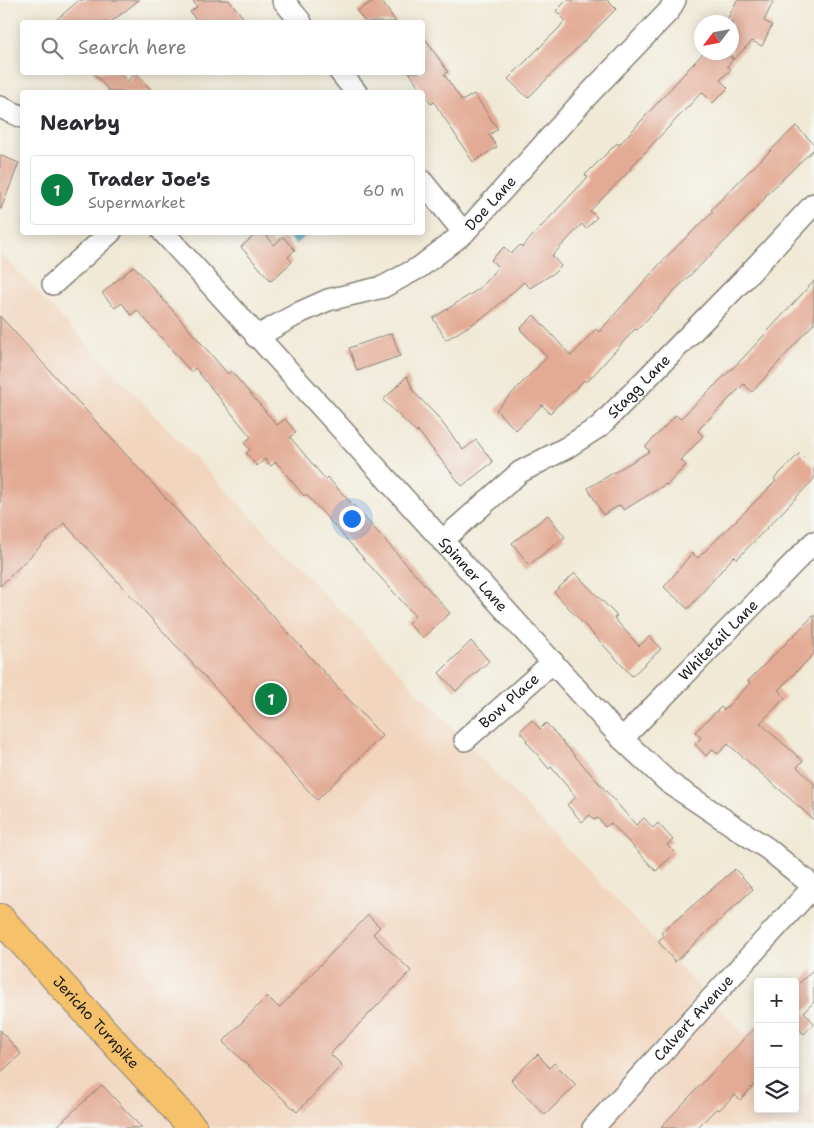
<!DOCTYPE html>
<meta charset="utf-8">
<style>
:root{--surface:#fff;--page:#f2f2f3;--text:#2b2b33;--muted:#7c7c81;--line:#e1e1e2;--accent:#0b8043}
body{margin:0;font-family:"Shantell Sans",sans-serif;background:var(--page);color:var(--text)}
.controls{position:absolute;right:15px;bottom:15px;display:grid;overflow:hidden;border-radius:5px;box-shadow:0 2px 12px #0003}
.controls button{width:45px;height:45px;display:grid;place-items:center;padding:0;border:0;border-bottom:1px solid var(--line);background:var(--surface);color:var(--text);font:25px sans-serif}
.compass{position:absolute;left:694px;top:15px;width:45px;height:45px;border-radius:50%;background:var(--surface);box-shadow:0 2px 12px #0003;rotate:238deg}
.you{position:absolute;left:351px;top:518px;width:18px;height:18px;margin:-12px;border:4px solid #fff;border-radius:50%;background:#1a73e8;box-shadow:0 0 0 8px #1a73e833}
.badge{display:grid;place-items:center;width:32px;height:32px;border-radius:50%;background:var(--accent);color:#fff;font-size:16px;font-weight:700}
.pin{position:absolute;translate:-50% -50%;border:2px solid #fff;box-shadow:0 1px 5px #0006}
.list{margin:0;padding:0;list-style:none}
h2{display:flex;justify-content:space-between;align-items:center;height:65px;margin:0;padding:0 20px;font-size:21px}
h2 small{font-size:16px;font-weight:400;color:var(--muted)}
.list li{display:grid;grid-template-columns:32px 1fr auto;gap:15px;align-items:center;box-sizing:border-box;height:70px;margin:0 10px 10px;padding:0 10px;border:1px solid var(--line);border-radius:5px}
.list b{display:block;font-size:19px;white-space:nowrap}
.list p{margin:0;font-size:16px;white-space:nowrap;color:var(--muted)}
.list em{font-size:16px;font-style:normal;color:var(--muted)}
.icon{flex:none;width:28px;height:28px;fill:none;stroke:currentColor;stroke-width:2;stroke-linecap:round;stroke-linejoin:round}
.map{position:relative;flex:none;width:814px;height:1128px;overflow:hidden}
.search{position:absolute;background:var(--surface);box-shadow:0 2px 12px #0003;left:20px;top:20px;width:405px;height:55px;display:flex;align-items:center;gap:12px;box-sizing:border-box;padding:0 18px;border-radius:5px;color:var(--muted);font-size:19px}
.panel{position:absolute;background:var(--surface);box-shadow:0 2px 12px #0003;left:20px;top:90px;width:405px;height:145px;border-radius:5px}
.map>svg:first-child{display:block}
.built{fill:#f2d5be}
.water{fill:#46adc6;stroke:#316471}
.building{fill:#e3ab95}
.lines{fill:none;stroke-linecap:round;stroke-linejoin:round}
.street-casing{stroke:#868278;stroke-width:24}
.primary-casing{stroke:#868278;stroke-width:30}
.street{stroke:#fff;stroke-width:21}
.primary{stroke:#f5c16b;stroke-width:28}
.labels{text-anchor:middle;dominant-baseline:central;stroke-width:4.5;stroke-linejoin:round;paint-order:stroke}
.street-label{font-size:15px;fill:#1c1c1c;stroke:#f6f6f2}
</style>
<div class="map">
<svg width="814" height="1128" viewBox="0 0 814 1128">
<rect width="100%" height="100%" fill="#f6f6f2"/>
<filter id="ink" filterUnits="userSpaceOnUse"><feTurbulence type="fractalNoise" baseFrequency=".02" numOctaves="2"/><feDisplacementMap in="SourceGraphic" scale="10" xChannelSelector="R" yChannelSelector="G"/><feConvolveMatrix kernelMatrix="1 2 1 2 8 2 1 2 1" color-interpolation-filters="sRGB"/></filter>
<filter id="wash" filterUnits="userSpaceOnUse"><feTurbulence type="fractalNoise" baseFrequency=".0096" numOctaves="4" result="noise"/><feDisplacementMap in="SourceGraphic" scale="20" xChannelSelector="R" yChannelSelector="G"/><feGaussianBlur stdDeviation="1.12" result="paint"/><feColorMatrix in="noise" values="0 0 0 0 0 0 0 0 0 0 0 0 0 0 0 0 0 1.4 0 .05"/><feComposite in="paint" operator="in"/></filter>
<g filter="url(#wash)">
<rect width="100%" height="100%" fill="#f0e9d5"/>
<path class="built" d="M0,253L758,1049V1109H795V1088L804,1097L814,1086V1128H0Z"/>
<path class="water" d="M285,233H305L307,234L296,244Z"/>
<g id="blocks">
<path class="building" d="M79,0H139L111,22H54Z
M192,0H229L247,22H198L190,12L197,7Z
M375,0H381L396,22H365L357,11Z
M567,0H607L616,9L528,98L508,79L559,28L565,20L556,11Z
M737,0H774L764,21L772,25L762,46L752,41L734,59L730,56L733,60L727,66L731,69L720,80L728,88L713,103L702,92L630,168L631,169L590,211L597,217L586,229L582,224L552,256L561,266L554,273L530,288L524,282L487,315L446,340L433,318L479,289L498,267L491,260L504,247L511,254L520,245L522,247L588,177L585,175L617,143L619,145L704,52H732V22H726Z
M422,34L448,72L444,74L462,101L474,94L498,129L489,135L497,147L473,162L434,102L431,104L409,72H422Z
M93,72H119L127,81L136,73L153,92H110Z
M796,126L814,144V149L765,196L766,197L729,237L674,291L637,330L635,329L587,382L584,380L550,413L542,405L516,430L496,410L547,357L520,329L534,315L571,356L596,329L599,332L667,256L713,212L711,210L746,174Z
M0,155L19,163L1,209H0Z
M258,232H264L274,245L283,237L295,250L288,257L292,262L271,281L241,247Z
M134,266L228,374L231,371L277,425L285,419L296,432L290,437L325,479L327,477L375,529L450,613L422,638L408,623L415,616L306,494L304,496L276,462L271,466L265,459L257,466L246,453L250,450L244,443L251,437L195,368L191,372L137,310L131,315L122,303L115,308L102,293Z
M814,281V323L752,392L744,384L701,427L698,431L703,436L681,460L686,465L667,485L666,484L624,510L620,505L603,515L588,488L650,451L645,447L676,415L680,419L744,357Z
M0,316L382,736L317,800L64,523L0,586Z
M392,333L400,356L357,371L349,348Z
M407,376L413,391L437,416L463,450L476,440L493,462L462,486L418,431L417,433L383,400Z
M800,453L814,467V479L737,559L734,556L688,609L664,587L692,553L698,558L702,554L776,481L774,479Z
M548,515L565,537L529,565L512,543Z
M575,573L617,616L614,618L639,646L650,636L661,649L632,676L554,592Z
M814,615V654L778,690L785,698L760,723L803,761L797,767L814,783V820L728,744L718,754L713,749L706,756L695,744L701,738L695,732L721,707L724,710L750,683L748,681Z
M471,641L489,661L456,691L439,673Z
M532,720L540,729L546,723L636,825L644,818L653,828L658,823L673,840L667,845L675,853L656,871L611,823L605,827L598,818L594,820L590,815L582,822L567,805L576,797L551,767L549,769L526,741L527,740L520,731Z
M735,869L753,889L675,962L658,941L664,936L661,933Z
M368,915L380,927L373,934L411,971L330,1054L342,1065L297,1112L223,1042L267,996L279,1008Z
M814,969V1002L804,1012L814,1023L804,1034L795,1025V987Z
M758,1024V1081L740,1100L735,1095L719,1110L717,1108L697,1128H660Z
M0,1030L21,1054L0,1073Z
M538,1054L549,1068L554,1063L576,1085L545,1115L511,1080Z
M102,1085L142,1128H55Z"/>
</g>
</g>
<g filter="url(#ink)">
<use href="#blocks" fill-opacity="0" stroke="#868278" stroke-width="1"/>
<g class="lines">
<g class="street-casing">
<g id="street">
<path d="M283,0L301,22"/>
<path d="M340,72L356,92"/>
<path d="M0,107L22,117"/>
<path d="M422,181L464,233"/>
<path id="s1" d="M163,232L622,739L668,782L768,849L813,886"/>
<path d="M53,284L111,232"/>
<path id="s2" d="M256,337L301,312L328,300L383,287L420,267L464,233L588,95L669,11L675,0"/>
<path id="s3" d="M442,541L520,472L566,448L600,426L745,278L814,204"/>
<path id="s4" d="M622,739L814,542"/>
<path id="s5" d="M465,740L553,662"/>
<path id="s6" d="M593,1128L814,886"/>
</g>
</g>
<g class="primary-casing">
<g id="primary">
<path id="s7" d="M0,918L193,1128"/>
</g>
</g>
<use href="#street" class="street"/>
<use href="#primary" class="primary"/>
</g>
</g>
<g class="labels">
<g class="street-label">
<text stroke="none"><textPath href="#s2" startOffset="275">Doe Lane</textPath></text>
<text stroke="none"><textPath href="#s3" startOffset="252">Stagg Lane</textPath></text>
<text stroke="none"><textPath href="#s1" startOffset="462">Spinner Lane</textPath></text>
<text stroke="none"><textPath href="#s4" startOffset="138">Whitetail Lane</textPath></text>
<text stroke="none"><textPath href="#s5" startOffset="59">Bow Place</textPath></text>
<text stroke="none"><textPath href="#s6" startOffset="149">Calvert Avenue</textPath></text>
<text stroke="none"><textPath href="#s7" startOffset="142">Jericho Turnpike</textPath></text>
</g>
</g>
</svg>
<div class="controls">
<button>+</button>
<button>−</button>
<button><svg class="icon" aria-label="layers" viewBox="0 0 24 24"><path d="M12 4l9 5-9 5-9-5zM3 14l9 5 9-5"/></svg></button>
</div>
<svg class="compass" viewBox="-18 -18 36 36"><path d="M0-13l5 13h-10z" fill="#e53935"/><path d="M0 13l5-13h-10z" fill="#7c7c81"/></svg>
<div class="you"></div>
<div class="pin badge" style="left:271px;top:699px">1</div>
<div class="search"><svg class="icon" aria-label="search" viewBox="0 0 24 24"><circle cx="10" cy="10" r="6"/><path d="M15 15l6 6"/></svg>Search here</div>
<section class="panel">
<h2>Nearby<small></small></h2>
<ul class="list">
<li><span class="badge">1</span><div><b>Trader Joe's</b><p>Supermarket</p></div><em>60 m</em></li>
</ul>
</section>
</div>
